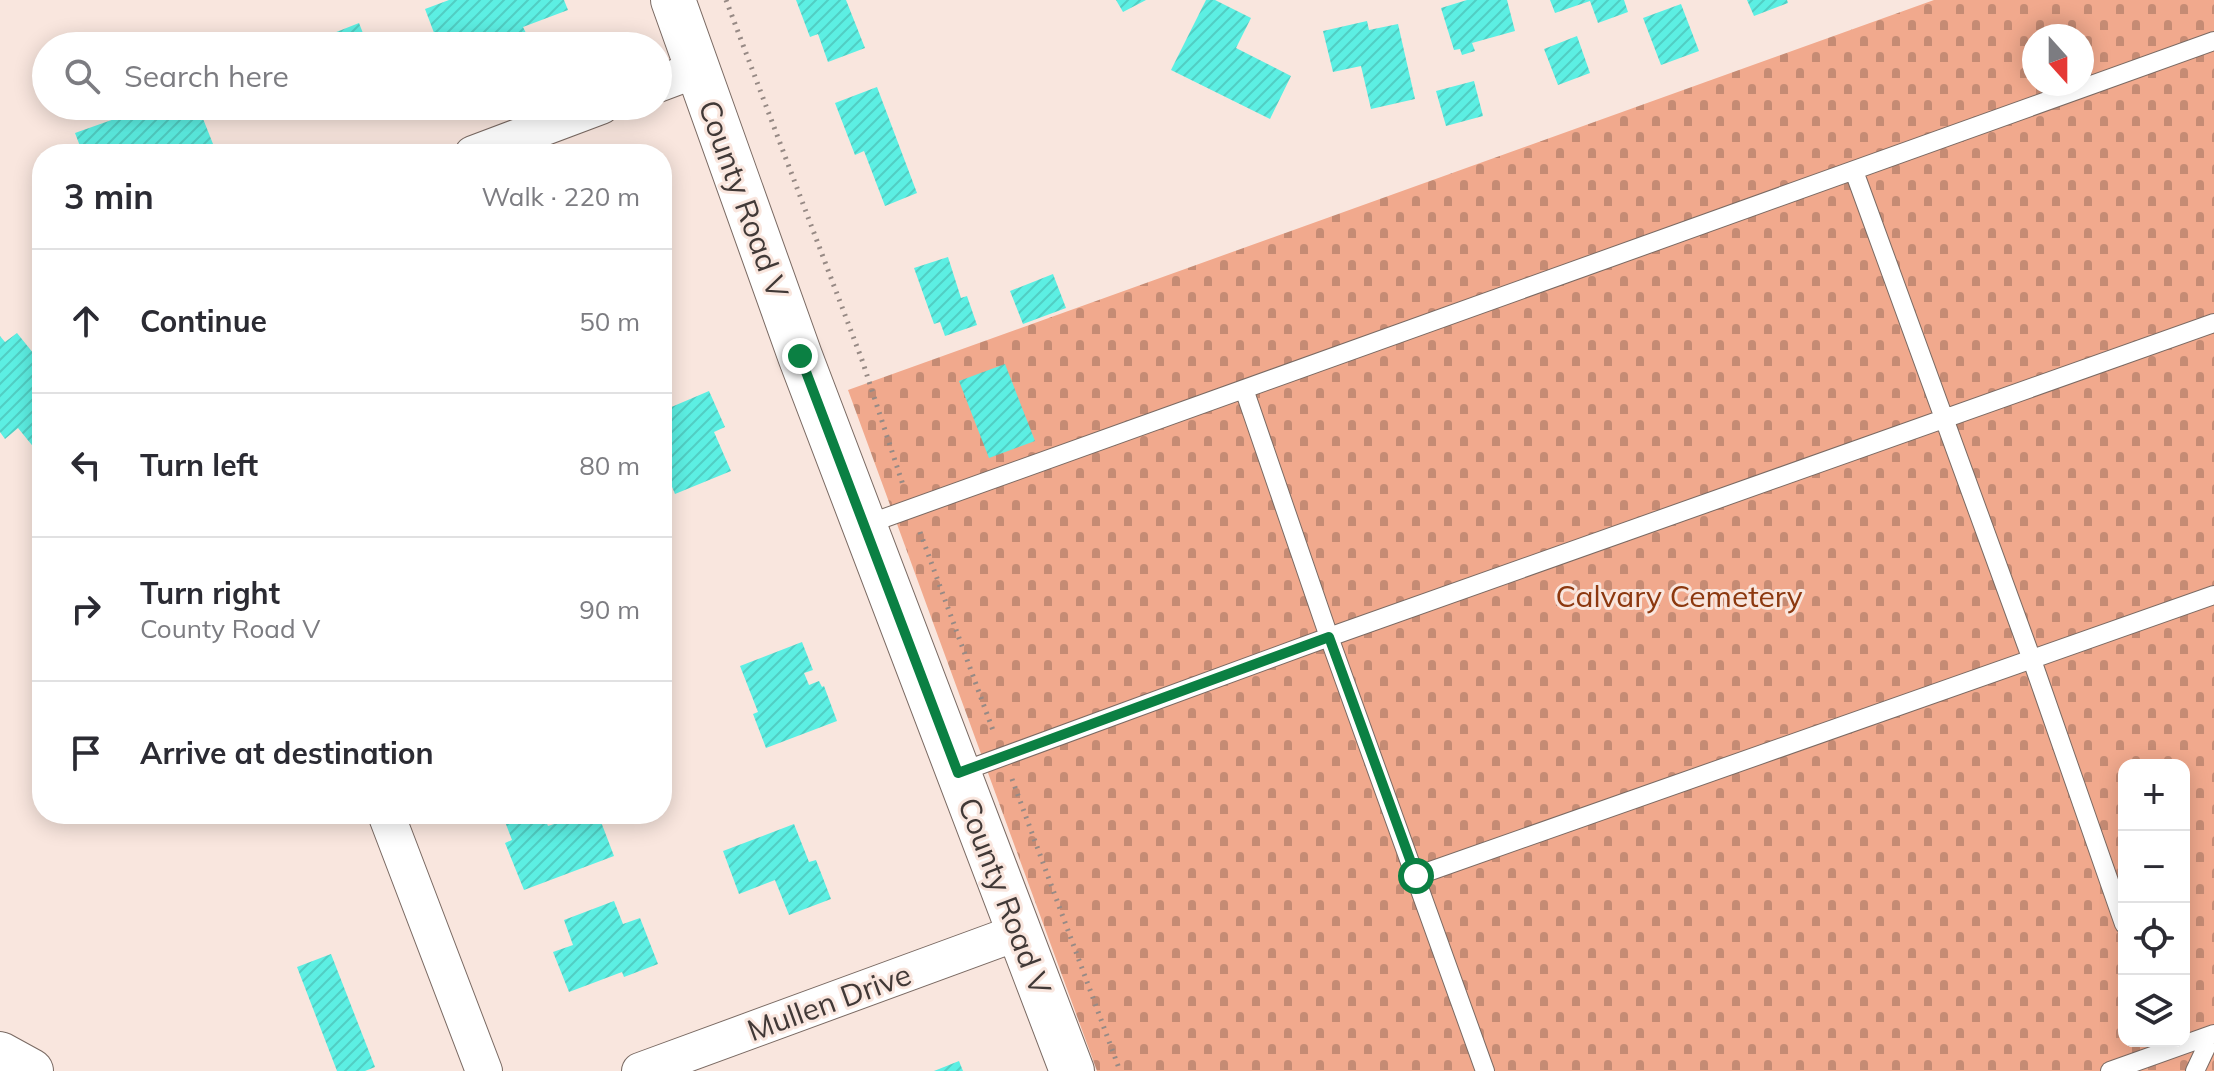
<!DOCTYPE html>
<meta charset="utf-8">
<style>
:root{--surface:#fff;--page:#f2f2f3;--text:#2b2b33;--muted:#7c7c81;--line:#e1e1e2}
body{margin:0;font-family:Mulish,sans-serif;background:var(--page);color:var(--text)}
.controls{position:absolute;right:24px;bottom:24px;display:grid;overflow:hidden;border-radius:16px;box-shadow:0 4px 20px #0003}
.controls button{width:72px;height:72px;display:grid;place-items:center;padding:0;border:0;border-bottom:2px solid var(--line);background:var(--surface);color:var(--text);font:40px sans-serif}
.compass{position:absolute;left:2022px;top:24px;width:72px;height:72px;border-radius:50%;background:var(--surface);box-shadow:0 4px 20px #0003;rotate:159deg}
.stop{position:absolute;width:24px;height:24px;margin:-18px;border:6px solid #0b8043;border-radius:50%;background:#fff}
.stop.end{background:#0b8043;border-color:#fff;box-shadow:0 2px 8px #0008}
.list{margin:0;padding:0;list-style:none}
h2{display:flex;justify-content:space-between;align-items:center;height:104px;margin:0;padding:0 32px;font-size:34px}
h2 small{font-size:26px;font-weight:400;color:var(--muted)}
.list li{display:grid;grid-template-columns:52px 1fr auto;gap:24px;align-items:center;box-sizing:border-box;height:144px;padding:0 32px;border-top:2px solid var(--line)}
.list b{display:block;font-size:30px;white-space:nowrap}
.list p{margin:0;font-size:26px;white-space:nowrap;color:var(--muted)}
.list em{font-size:26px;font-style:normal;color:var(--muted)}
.icon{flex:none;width:44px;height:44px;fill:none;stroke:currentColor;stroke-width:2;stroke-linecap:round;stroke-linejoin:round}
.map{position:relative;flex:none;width:2214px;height:1071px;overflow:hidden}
.search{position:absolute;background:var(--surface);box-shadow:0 4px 20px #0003;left:32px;top:32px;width:640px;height:88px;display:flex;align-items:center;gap:20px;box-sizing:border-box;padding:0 28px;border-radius:44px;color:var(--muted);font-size:30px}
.panel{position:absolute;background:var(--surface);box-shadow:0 4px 20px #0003;left:32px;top:144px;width:640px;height:680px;border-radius:32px}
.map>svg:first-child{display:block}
.cemetery{fill:url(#cemetery-stones);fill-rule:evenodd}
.building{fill:url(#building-hatch)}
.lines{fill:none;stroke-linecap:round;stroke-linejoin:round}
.service-casing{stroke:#7a6a63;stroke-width:20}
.minor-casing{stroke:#7a6a63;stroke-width:38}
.secondary-casing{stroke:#7a6a63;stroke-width:46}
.path{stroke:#978a85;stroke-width:5;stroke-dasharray:2 6;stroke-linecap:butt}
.service{stroke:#fff;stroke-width:18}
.minor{stroke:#fff;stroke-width:36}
.secondary{stroke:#fff;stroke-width:44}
.route{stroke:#0b8043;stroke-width:10}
.labels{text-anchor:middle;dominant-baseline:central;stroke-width:6;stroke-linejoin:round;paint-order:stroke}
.street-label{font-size:30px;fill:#413937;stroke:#f9e6de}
.park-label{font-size:30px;fill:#8c380f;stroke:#f9e6de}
</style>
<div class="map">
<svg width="2214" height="1071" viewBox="0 0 2214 1071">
<defs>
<pattern id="cemetery-stones" width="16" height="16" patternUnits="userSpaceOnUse" patternTransform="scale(2)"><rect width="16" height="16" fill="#f1a98d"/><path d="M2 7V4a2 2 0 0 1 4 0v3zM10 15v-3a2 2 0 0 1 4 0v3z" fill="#c58b74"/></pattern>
<pattern id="building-hatch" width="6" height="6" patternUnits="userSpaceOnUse" patternTransform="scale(2)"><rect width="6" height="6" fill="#5cefe3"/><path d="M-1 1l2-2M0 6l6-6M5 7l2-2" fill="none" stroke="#51cec3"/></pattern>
</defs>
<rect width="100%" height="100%" fill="#f9e6de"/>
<path class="cemetery" d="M1934,0H2214V1071H1097L848,390ZM2034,36H2082V84H2034ZM2124,765H2184V1041H2124Z"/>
<path class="building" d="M449,0H564L568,10L523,27L526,33L493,46H439L425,9Z
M796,0H846L865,48L828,62L818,34L810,37Z
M1116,0H1146L1123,12Z
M1206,0H1215L1251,18L1236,48L1291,76L1270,119L1171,70Z
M1467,0H1507L1515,31L1472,43L1475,51L1462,55L1460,49L1454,50L1441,8Z
M1550,0H1624L1628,12L1598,23L1590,1L1555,13Z
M1747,0H1787L1788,3L1754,16Z
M1681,4L1699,51L1661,65L1643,18Z
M1367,21L1369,30L1398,24L1415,99L1371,109L1361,66L1333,72L1323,31Z
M359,23L368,46H301Z
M1577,36L1590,73L1558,85L1544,49Z
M1474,81L1483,116L1446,126L1436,91Z
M877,87L917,193L885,206L864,151L855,155L835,103Z
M151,106H198L215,149L201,154H83L75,133Z
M948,257L961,298L967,296L977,325L945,336L940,322L934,324L914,268Z
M1053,274L1066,308L1023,324L1010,291Z
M17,333L42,364V369L37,372L42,377V454L40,455L18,428L5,439L0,432V336L5,342Z
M1005,364L1035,441L989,458L959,381Z
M709,391L725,427L714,432L731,471L675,494L662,463V411Z
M802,642L813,670L804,673L809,685L819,681L822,687L824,686L837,721L766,748L753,714L758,712L740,666Z
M213,814H244L217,824Z
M502,814H543L548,826L560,822L557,814H598L614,856L524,890L505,843L512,840Z
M794,824L809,862L816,860L831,899L789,915L775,880L739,894L723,851Z
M614,901L623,924L640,918L658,964L624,977L622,972L569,992L553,952L573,945L564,920Z
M331,954L375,1067L365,1071H337L297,967Z
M959,1061L963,1071H934Z"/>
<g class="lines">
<g class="service-casing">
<path id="service" d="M1854,171L2032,660L2124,924
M1244,389L1329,637L1485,1071
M865,525L2214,41
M958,773L1329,637L2214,323
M1416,876L2214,595
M2110,1071L2214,1034
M2195,1071L2212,1035"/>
</g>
<g class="minor-casing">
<path id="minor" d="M658,84L698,69
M473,154L601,106
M386,814L484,1071
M640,1071L1019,932"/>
</g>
<g class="secondary-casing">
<path id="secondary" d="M673,0L800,356L1072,1071
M0,1054L31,1071"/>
</g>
<path class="path" d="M726,0L862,360L903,485
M920,532L994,733
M1012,779L1120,1071"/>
<use href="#service" class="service"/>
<use href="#minor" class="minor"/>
<use href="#secondary" class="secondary"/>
</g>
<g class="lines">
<path class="route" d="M800,356L958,773L1329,637L1416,876"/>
</g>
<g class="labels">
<g class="street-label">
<text transform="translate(744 199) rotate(70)">County Road V</text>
<text transform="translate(1005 896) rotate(69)">County Road V</text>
<text transform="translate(829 1002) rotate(-20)">Mullen Drive</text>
</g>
<g class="park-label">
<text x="1679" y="596">Calvary Cemetery</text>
</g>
</g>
</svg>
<div class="controls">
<button>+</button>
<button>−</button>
<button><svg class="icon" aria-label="locate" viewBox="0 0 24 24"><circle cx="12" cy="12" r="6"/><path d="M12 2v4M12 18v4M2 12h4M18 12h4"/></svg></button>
<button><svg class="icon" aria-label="layers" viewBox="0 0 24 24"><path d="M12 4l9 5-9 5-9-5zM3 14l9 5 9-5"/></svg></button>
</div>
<svg class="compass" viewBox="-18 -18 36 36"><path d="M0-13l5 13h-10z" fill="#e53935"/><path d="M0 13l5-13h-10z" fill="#7c7c81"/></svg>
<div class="stop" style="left:1416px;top:876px"></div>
<div class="stop end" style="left:800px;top:356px"></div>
<div class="search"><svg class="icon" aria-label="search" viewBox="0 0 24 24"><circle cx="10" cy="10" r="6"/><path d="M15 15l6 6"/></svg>Search here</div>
<section class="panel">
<h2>3 min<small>Walk · 220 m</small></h2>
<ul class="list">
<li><svg class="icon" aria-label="ahead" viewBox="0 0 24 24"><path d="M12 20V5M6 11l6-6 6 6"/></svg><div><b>Continue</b></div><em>50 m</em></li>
<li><svg class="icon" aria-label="left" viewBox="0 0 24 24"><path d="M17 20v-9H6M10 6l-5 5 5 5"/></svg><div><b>Turn left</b></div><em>80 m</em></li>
<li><svg class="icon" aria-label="right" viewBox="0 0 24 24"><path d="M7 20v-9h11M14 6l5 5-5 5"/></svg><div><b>Turn right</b><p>County Road V</p></div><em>90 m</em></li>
<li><svg class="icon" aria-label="arrive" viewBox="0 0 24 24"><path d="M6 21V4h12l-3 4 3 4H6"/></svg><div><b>Arrive at destination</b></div></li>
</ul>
</section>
</div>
